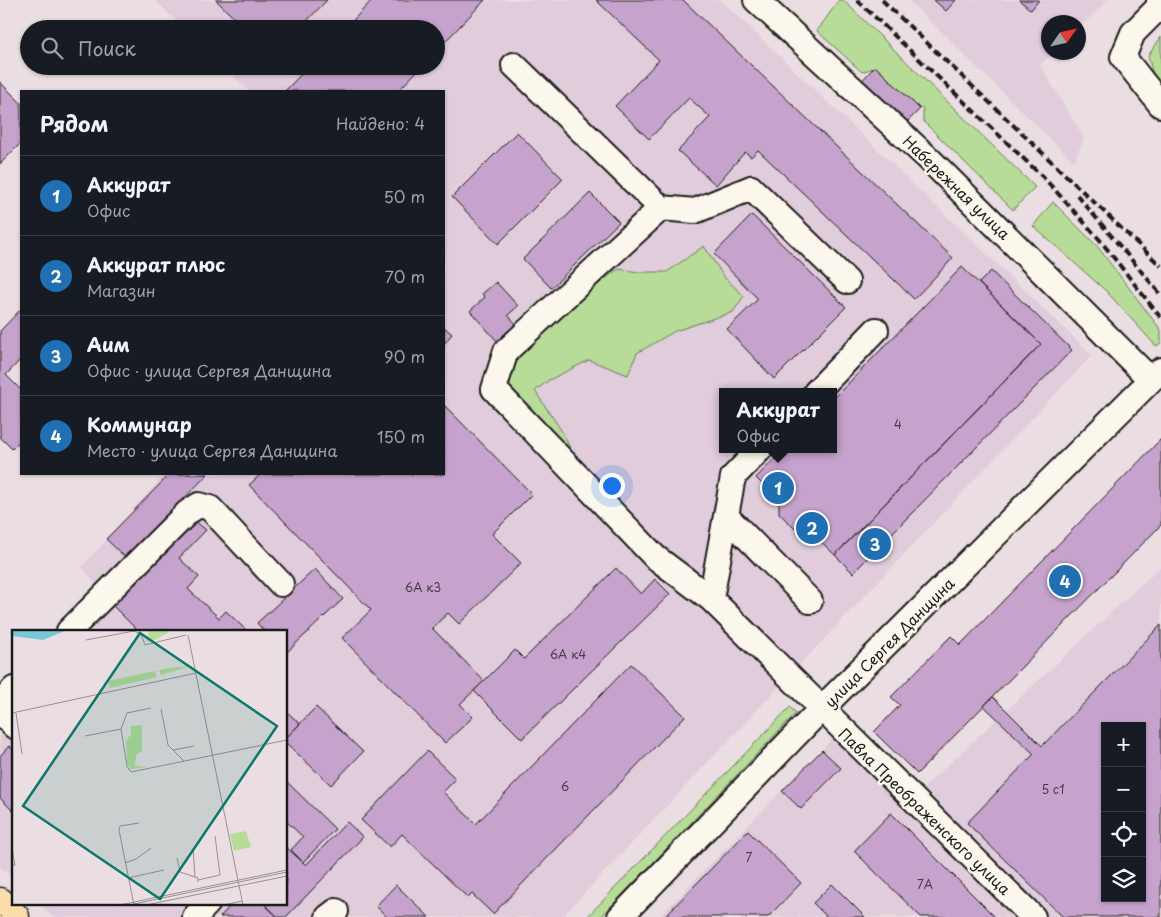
<!DOCTYPE html>
<html lang="ru">
<meta charset="utf-8">
<style>
:root{--surface:#171b24;--page:#242831;--text:#f1f3f6;--muted:#9ea1a6;--line:#363941;--accent:#1f6fb2}
body{margin:0;font-family:"Playpen Sans",sans-serif;background:var(--page);color:var(--text)}
.controls{position:absolute;right:15px;bottom:15px;display:grid;overflow:hidden;border-radius:0px;box-shadow:0 1px 4px #0004}
.controls button{width:45px;height:45px;display:grid;place-items:center;padding:0;border:0;border-bottom:1px solid var(--line);background:var(--surface);color:var(--text);font:25px sans-serif}
.compass{position:absolute;left:1041px;top:15px;width:45px;height:45px;border-radius:50%;background:var(--surface);box-shadow:0 1px 4px #0004;rotate:56deg}
.you{position:absolute;left:611px;top:485px;width:18px;height:18px;margin:-12px;border:4px solid #fff;border-radius:50%;background:#1a73e8;box-shadow:0 0 0 8px #1a73e833}
.badge{display:grid;place-items:center;width:32px;height:32px;border-radius:50%;background:var(--accent);color:#fff;font-size:16px;font-weight:700}
.pin{position:absolute;translate:-50% -50%;border:2px solid #fff;box-shadow:0 1px 5px #0006}
.popup{position:absolute;left:719px;top:388px;width:118px;height:65px;box-sizing:border-box;display:grid;place-content:center;border-radius:0px;background:var(--surface);filter:drop-shadow(0 1px 4px #0005);font-size:16px;white-space:nowrap;color:var(--muted)}
.popup b{font-size:19px;color:var(--text)}
.popup::after{content:'';position:absolute;left:50%;top:100%;margin-left:-10px;border:10px solid transparent;border-top-color:var(--surface)}
.list{margin:0;padding:0;list-style:none}
h2{display:flex;justify-content:space-between;align-items:center;height:65px;margin:0;padding:0 20px;font-size:21px}
h2 small{font-size:16px;font-weight:400;color:var(--muted)}
.list li{display:grid;grid-template-columns:32px 1fr auto;gap:15px;align-items:center;box-sizing:border-box;height:80px;padding:0 20px;border-top:1px solid var(--line)}
.list b{display:block;font-size:19px;white-space:nowrap}
.list p{margin:0;font-size:16px;white-space:nowrap;color:var(--muted)}
.list em{font-size:16px;font-style:normal;color:var(--muted)}
.icon{flex:none;width:28px;height:28px;fill:none;stroke:currentColor;stroke-width:2;stroke-linecap:round;stroke-linejoin:round}
.map{position:relative;flex:none;width:1161px;height:917px;overflow:hidden}
.search{position:absolute;background:var(--surface);box-shadow:0 1px 4px #0004;left:20px;top:20px;width:425px;height:55px;display:flex;align-items:center;gap:12px;box-sizing:border-box;padding:0 18px;border-radius:28px;color:var(--muted);font-size:19px}
.panel{position:absolute;background:var(--surface);box-shadow:0 1px 4px #0004;left:20px;top:90px;width:425px;height:385px;border-radius:0px}
.map>svg:first-child{display:block}
.built{fill:#e0ccdb;fill-rule:evenodd}
.green{fill:#b7dc97;stroke:#6a7c5a}
.building{fill:#c6a3cc;stroke:#1c1c1c;fill-rule:evenodd}
.lines{fill:none;stroke-linecap:round;stroke-linejoin:round}
.minor-casing{stroke:#1c1c1c;stroke-width:28}
.major-casing{stroke:#1c1c1c;stroke-width:31}
.minor{stroke:#fbf7ec;stroke-width:24}
.major{stroke:#faddab;stroke-width:28}
.tram{stroke:#1c1c1c;stroke-width:1}
.rail{stroke:#1c1c1c;stroke-width:4;stroke-dasharray:8 4;stroke-linecap:butt}
.labels{text-anchor:middle;dominant-baseline:central;stroke-width:5;stroke-linejoin:round;paint-order:stroke}
.number-label{font-size:12px;fill:#463e48}
.street-label{font-size:15px;fill:#1c1c1c;stroke:#fbf7ec}
.inset-road{fill:none;stroke:#989093;stroke-width:1}
.view{fill:#0f766e;fill-opacity:0.15;stroke:#0f766e;stroke-width:2.5}
.inset-edge{fill:none;stroke:#1c1c1c;stroke-width:2.5}
</style>
<div class="map">
<svg width="1161" height="917" viewBox="0 0 1161 917">
<rect width="100%" height="100%" fill="#ebdee2"/>
<filter id="ink" filterUnits="userSpaceOnUse"><feTurbulence type="fractalNoise" baseFrequency=".02" numOctaves="2"/><feDisplacementMap in="SourceGraphic" scale="10" xChannelSelector="R" yChannelSelector="G"/><feConvolveMatrix kernelMatrix="1 2 1 2 8 2 1 2 1" color-interpolation-filters="sRGB"/></filter>
<g filter="url(#ink)">
<path class="built" d="M155,0H721L1092,355L562,917H53L38,903H286V631H90L113,606L82,567L165,474H444V91H249L223,66H436V29H184ZM723,392H833V449H723Z
M908,0H1108L1079,28L1078,22H1048V52L1053,53L1040,65L1084,138L1074,162Z
M1161,566V917H659L835,736L904,806ZM1105,726H1142V898H1105Z
M14,710V880L0,867V724Z"/>
<path class="green" d="M839,0H843L1035,187L1013,210L923,121V108L920,109L876,67L862,72L817,31Z
M1161,37V83L1154,78L1148,56Z
M1053,202L1097,246L1161,330V343L1156,346L1106,291L1033,226Z
M704,246L724,277L744,296L733,312L675,331L637,353L628,375L589,360L549,380L535,391L563,433L571,450L550,437L525,415L507,382L510,363L545,325L618,269L639,272H667Z
M790,707L796,713L601,917H587Z"/>
<path class="building" d="M216,0H327L299,29H245Z
M372,0H485L436,51V29H345Z
M596,0H683L953,258L914,299L758,150L751,157L745,152L716,185L678,151L710,117L689,98L649,139L615,106L659,60Z
M934,0H956L946,11Z
M1019,0H1039L1031,10Z
M309,66H422L398,91H285Z
M875,66L920,109L904,125L860,83Z
M0,82L21,103V143L0,164Z
M517,132L563,179L498,244L452,197Z
M590,193L619,222L551,288L523,259Z
M752,215L846,307L774,379L727,329L758,299L714,254Z
M962,267L1041,344L835,555L810,531L798,532L779,513V501L756,478L784,449H833V399Z
M991,271L1072,350L853,573L835,555L1041,344L979,283Z
M496,282L518,306L508,315L517,325L498,342L470,311L485,297L482,294Z
M21,309V359L6,375L21,390V440L12,449L0,437V331Z
M444,327L452,334L444,344Z
M444,405L532,494L492,534L521,563L459,624L448,613L432,628L484,681L460,704L473,717L445,743L342,638L371,610L249,485L261,474H444Z
M1161,439V525L917,774L874,732L900,705L891,697L951,636L960,645Z
M170,474H208L126,558L106,539Z
M194,520L206,530L179,558L199,577L188,589L219,618L226,611L247,631H138L113,606Z
M616,568L641,594L655,579L670,594L522,739L474,691L515,650L524,659Z
M315,569L343,599L286,653V631H264L257,623Z
M1161,625V917H1063L967,823L1034,754L984,706L993,697L1042,746ZM1105,726H1142V898H1105Z
M631,664L685,716L493,914L472,894L468,898L402,834L390,847L361,820L427,751L456,779L443,792L476,824Z
M316,707L363,752L331,785L286,743V738Z
M286,711L300,724L286,738Z
M9,746L14,751V812L0,798V756Z
M822,750L841,768L801,809L782,791Z
M286,781L335,829L303,862L291,850L303,837L286,821Z
M891,813L995,917H921L854,851Z
M347,822L363,837L286,917H278L263,903H286V847L306,865Z
M748,831L801,883L768,917H664Z
M832,884L865,917H827L813,903Z
M396,885L429,917H387L376,906Z
M233,903H263L278,917H220Z"/>
<g class="lines">
<g class="minor-casing">
<path id="minor" d="M756,0L928,158L1151,380
M1159,0L1160,6L1133,33L1123,57L1161,105
M514,65L661,208L506,351L494,389L655,557L711,599L1033,917
M661,208L695,211L751,188L847,281
M816,392L876,330
M726,516L810,601
M711,599L733,477L760,449
M69,631L188,512L199,505L210,508L281,584
M0,704L14,689
M0,712L14,726
M195,917L208,903
M328,917L336,911
M620,917L821,709L1161,370"/>
</g>
<g class="major-casing">
<path id="major" d="M0,902L15,917"/>
</g>
<use href="#minor" class="minor"/>
<use href="#major" class="major"/>
<path class="tram" d="M0,916L1,917"/>
<path class="rail" d="M857,0L1044,178L1100,240L1161,318
M882,0L1161,266
M1077,195L1161,295"/>
</g>
</g>
<g class="labels">
<g class="number-label">
<text x="898" y="424">4</text>
<text x="423" y="587">6А к3</text>
<text x="568" y="654">6А к4</text>
<text x="565" y="786">6</text>
<text x="1053" y="789">5 с1</text>
<text x="749" y="857">7</text>
<text x="925" y="884">7А</text>
</g>
<g class="street-label">
<text transform="translate(957 187) rotate(44)">Набережная улица</text>
<text transform="translate(889 642) rotate(-45)">улица Сергея Данщина</text>
<text transform="translate(925 811) rotate(44)">Павла Преображенского улица</text>
</g>
</g>
<g transform="translate(12 630)">
<rect width="275" height="275" fill="#ebdee2"/>
<path d="M134,0H156L157,2L139,12L135,11L137,2ZM179,36L149,45L147,40L158,38ZM143,41L145,47L98,58L96,51ZM130,95V121L124,125L123,136L136,137L119,139L115,133L114,111L119,104V96ZM234,201L239,217L222,221L218,204Z" fill="#b7dc97"/>
<path d="M0,0H55L31,10L0,6Z" fill="#78c7d5"/>
<path class="inset-road" d="M176,5L231,275M74,10L122,1L129,4L133,15L174,5M149,79L156,115L172,131M0,83L184,43M4,83L10,124M109,99L115,83L139,78M73,106L109,99L115,136L119,142L275,110M161,120L182,116M181,218L183,247M0,219L3,235L0,236M165,228L168,242L186,248V252M113,233L124,229L139,218M116,248L152,240M186,250L208,245L203,206M108,275L275,240M117,275L275,242M122,275L107,200L108,196L127,193M134,275L275,246M212,275L230,271"/>
<path class="view" d="M128,3L265,96L148,269L11,176Z"/>
<rect width="275" height="275" class="inset-edge"/>
</g>
</svg>
<div class="controls">
<button>+</button>
<button>−</button>
<button><svg class="icon" aria-label="locate" viewBox="0 0 24 24"><circle cx="12" cy="12" r="6"/><path d="M12 2v4M12 18v4M2 12h4M18 12h4"/></svg></button>
<button><svg class="icon" aria-label="layers" viewBox="0 0 24 24"><path d="M12 4l9 5-9 5-9-5zM3 14l9 5 9-5"/></svg></button>
</div>
<svg class="compass" viewBox="-18 -18 36 36"><path d="M0-13l5 13h-10z" fill="#e53935"/><path d="M0 13l5-13h-10z" fill="#9ea1a6"/></svg>
<div class="you"></div>
<div class="pin badge" style="left:778px;top:488px">1</div>
<div class="popup"><b>Аккурат</b>Офис</div>
<div class="pin badge" style="left:812px;top:528px">2</div>
<div class="pin badge" style="left:875px;top:544px">3</div>
<div class="pin badge" style="left:1065px;top:581px">4</div>
<div class="search"><svg class="icon" aria-label="search" viewBox="0 0 24 24"><circle cx="10" cy="10" r="6"/><path d="M15 15l6 6"/></svg>Поиск</div>
<section class="panel">
<h2>Рядом<small>Найдено: 4</small></h2>
<ul class="list">
<li><span class="badge">1</span><div><b>Аккурат</b><p>Офис</p></div><em>50 m</em></li>
<li><span class="badge">2</span><div><b>Аккурат плюс</b><p>Магазин</p></div><em>70 m</em></li>
<li><span class="badge">3</span><div><b>Аим</b><p>Офис · улица Сергея Данщина</p></div><em>90 m</em></li>
<li><span class="badge">4</span><div><b>Коммунар</b><p>Место · улица Сергея Данщина</p></div><em>150 m</em></li>
</ul>
</section>
</div>
